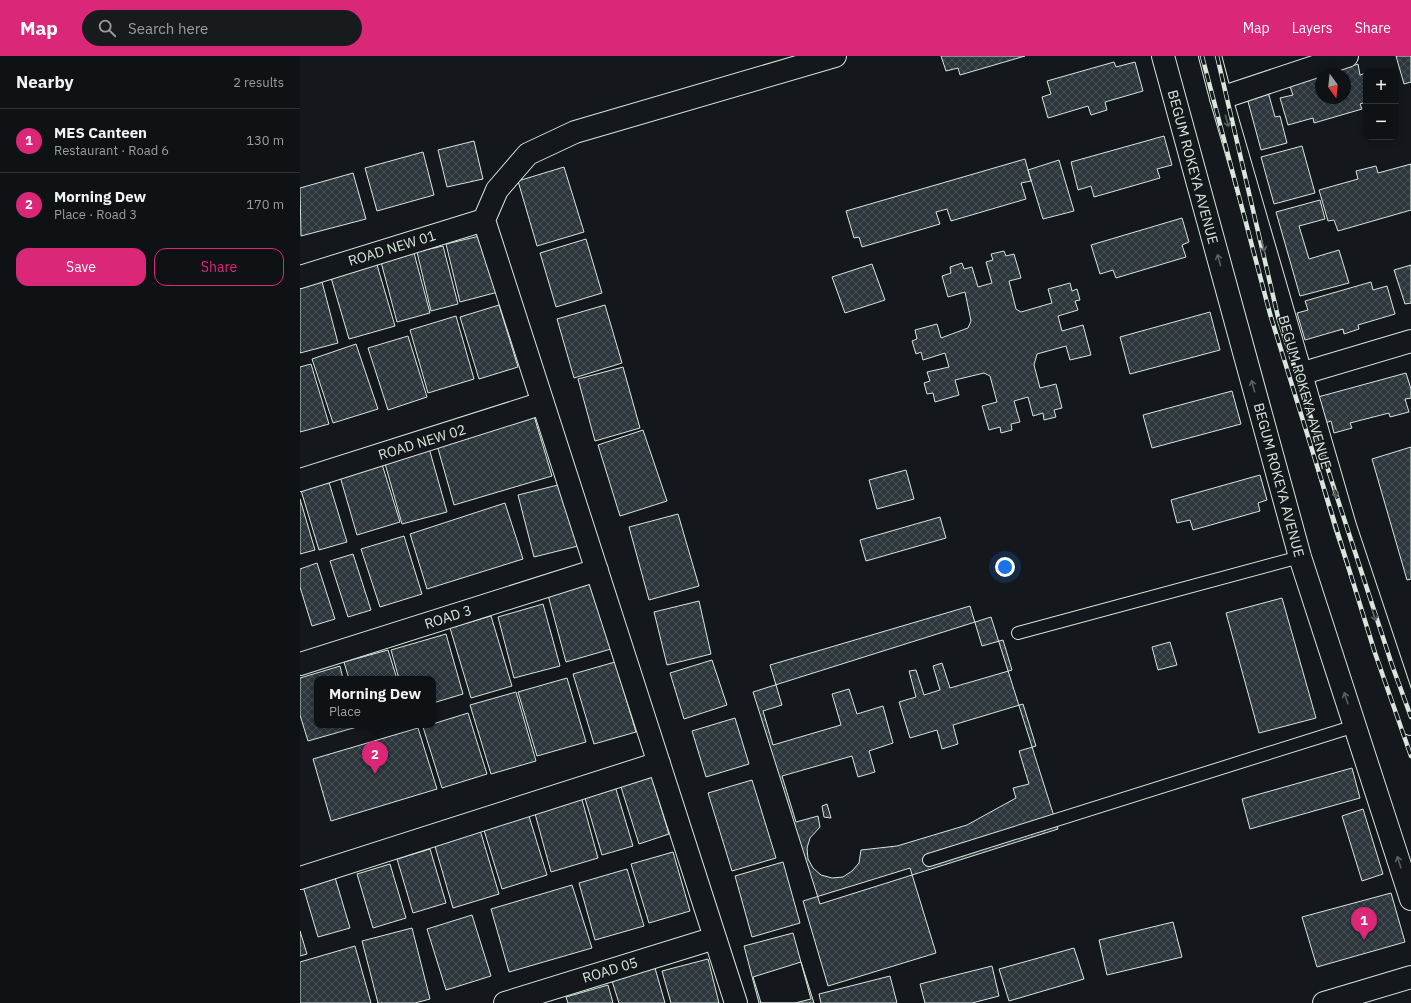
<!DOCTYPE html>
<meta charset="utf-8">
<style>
:root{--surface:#0f1215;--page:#181b1e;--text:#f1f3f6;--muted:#9b9ea0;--line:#2f3234;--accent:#db2777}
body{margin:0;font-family:"IBM Plex Sans",sans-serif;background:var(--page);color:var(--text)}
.controls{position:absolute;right:12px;top:12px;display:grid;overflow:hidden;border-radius:8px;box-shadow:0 2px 6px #0003}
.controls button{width:36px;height:36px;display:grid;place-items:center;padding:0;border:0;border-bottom:1px solid var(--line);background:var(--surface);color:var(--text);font:20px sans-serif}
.compass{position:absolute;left:1015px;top:12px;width:36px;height:36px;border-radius:50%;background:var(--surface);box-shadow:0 2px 6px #0003;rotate:165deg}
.you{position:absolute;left:705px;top:511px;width:14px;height:14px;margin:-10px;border:3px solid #fff;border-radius:50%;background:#1a73e8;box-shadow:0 0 0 6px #1a73e833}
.badge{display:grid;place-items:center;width:26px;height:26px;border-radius:50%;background:var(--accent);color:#fff;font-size:13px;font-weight:700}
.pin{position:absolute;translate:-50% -33px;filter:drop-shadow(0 1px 2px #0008)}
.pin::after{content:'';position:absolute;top:21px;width:14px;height:12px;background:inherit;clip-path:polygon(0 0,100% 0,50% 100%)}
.popup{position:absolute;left:14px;top:620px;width:122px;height:52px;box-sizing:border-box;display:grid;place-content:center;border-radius:8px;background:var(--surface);filter:drop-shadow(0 1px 3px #0005);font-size:13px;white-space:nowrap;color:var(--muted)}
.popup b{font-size:15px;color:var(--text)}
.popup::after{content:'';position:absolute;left:50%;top:100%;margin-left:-8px;border:8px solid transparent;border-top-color:var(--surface)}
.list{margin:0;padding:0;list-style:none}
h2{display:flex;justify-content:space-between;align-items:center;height:52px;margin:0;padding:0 16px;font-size:17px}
h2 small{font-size:13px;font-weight:400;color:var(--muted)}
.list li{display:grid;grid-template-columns:26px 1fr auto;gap:12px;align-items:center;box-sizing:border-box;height:64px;padding:0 16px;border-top:1px solid var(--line)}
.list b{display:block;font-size:15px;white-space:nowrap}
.list p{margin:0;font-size:13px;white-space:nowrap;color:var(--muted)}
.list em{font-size:13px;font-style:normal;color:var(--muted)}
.actions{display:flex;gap:8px;padding:12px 16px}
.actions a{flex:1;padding:9px 0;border:1px solid var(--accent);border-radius:12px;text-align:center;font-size:14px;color:var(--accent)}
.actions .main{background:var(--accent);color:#fff}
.icon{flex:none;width:22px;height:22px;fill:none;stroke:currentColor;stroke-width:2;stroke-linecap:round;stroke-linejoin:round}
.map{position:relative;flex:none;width:1111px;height:947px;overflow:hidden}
header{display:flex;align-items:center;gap:24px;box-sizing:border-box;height:56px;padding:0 20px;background:var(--accent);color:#fff}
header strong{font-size:19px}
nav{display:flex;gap:22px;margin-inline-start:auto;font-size:14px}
.search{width:280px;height:36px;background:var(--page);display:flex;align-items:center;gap:10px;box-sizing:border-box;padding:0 14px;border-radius:22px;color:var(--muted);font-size:15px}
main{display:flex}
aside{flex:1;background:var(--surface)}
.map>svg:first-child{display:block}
.building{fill:url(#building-cross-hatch);stroke:#d8e6dc;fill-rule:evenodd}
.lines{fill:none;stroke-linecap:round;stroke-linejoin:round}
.service-casing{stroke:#d8e6dc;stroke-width:14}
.minor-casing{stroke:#d8e6dc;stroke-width:24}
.secondary-casing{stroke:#d8e6dc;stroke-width:24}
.service{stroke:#14181c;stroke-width:12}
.minor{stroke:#14181c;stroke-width:22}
.secondary{stroke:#14181c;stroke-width:22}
.rail-casing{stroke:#d8e6dc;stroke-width:4.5}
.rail{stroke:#14181c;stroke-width:3;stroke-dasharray:9;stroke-linecap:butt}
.oneway{stroke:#59605f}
.labels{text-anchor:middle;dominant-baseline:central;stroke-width:3;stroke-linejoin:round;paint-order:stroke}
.street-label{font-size:14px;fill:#d8e6dc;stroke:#14181c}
</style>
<header>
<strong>Map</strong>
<div class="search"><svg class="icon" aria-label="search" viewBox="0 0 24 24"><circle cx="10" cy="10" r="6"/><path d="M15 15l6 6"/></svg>Search here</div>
<nav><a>Map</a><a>Layers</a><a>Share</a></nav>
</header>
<main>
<aside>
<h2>Nearby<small>2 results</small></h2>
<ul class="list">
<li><span class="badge">1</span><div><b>MES Canteen</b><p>Restaurant · Road 6</p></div><em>130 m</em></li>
<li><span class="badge">2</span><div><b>Morning Dew</b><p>Place · Road 3</p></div><em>170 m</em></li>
</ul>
<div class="actions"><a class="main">Save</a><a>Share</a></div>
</aside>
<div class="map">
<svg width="1111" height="947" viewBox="0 0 1111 947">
<defs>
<pattern id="building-cross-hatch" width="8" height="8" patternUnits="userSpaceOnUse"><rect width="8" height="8" fill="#2c363c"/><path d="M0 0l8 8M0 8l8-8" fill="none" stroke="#4a5358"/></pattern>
</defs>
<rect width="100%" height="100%" fill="#14181c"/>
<path class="building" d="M641,0H725L660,19L658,12L646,15Z
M1096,0H1111V26L1104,28Z
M814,6L816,11L835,6L843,35L805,46L807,54L791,59L788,50L748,62L742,41L751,38L747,25Z
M1058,8L1060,19L1066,17V46L1060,48L1062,53L1014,67L1013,62L988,69L980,42L993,39L989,28L1021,19V42H1045V18H1025Z
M967,32L975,61L980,60L987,87L961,94L946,38Z
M864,80L872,109L857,113L860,122L794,141L791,130L778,134L771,106Z
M174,85L183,123L147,131L138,94Z
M1002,90L1015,137L974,148L961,101Z
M123,96L134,139L77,155L65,112Z
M725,103L731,125L721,127L726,143L651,165L647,153L636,156L640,168L562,191L559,181L554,182L546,155Z
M759,104L774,155L743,163L728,114Z
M1111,108V154L1038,175L1034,164L1028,165L1019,134L1058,123L1056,115L1076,110L1078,117Z
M264,111L284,176L237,190L218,125Z
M53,117L66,163L1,180L0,132Z
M1020,144L1025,163L999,170L1009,203L1039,194L1049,227L1000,240L976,156Z
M882,162L889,186L882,189L886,201L816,222L813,214L800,218L791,189Z
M184,179L198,236L160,246L146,188Z
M286,183L302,237L256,251L240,197Z
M143,190L158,248L131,255L117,196Z
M704,195L706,200L714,198L721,222L709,225L716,253L721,256L752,247L748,233L770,227L772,235L777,233L780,244L775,245L778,254L758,260L762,275L783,269L791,299L770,304L766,290L737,298L734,309L740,332L756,328L762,352L754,354L756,361L744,364L743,357L733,360L728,341L714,345L720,366L711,368L712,374L701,377L700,371L689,374L682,350L697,346L690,320L684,317L655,324L659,339L635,346L633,337L627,338L624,327L630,325L627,316L649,311L645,297L623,304L621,296L616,298L612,285L617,283L615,274L637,268L641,282L668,272L671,265L665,236L648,241L642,220L651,217L650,211L662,207L664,213L672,211L678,231L692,227L686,206L693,204L691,198Z
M114,197L130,257L97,266L81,206Z
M75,202L95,270L49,283L29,215Z
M572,208L585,244L545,257L532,221Z
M1111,209V247L1105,248L1094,214Z
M21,222L38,287L0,297V227Z
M1071,226L1073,234L1087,230L1095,258L1058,269L1059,273L1044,278L1043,273L1005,284L997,257L1008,254L1005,245Z
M199,249L218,311L179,323L160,261Z
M305,249L322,307L274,322L257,263Z
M910,256L920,294L830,318L820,281Z
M156,260L174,323L128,337L110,274Z
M108,280L127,341L88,354L68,292Z
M56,288L78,353L33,367L12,303Z
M11,308L29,368L0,376V311Z
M323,311L340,372L295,385L278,323Z
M1106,317L1111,333V342L1105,343L1109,356L1090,361L1089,357L1050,367L1052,372L1034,377L1031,365L1025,367L1018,341Z
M932,335L941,368L852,392L843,359Z
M234,360L252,420L154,449L137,389Z
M343,374L367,445L320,460L298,389Z
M1111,391V523L1107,524L1072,403Z
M129,392L147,456L102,468L84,404Z
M81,405L100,466L57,479L39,417Z
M606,414L614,443L577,453L569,424Z
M960,419L967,444L958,447L960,455L893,474L890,464L877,467L871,444Z
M28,423L47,486L19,494L0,431Z
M262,428L278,490L234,501L218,439Z
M0,443L15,494L0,498Z
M205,447L223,503L127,533L110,478Z
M378,458L399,530L349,544L329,471Z
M640,461L646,482L566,505L560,484Z
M104,480L122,538L80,551L61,493Z
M53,498L71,554L48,561L30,505Z
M17,507L35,563L12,570L0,531V513Z
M292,527L311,593L266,606L248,539Z
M982,542L1016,662L959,677L926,557Z
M399,545L411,598L367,609L354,556Z
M243,548L260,610L214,622L198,561Z
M670,550L682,590L703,584L712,614L650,632L642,607L633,610L640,634L624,639L616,614L609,615L616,641L599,646L610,682L637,674L642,693L658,688L653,669L723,648L736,690L719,695L729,728L713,732L716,742L667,769L597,790L561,794L559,807L552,815L543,821L532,822L521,819L513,812L508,803L507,792L510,782L520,771L518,760L496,766L482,720L552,700L558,721L575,716L569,695L593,687L583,650L557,658L549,633L532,638L541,669L473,689L463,655L482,649L470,609ZM527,748L531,762L524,761L522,750Z
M191,560L212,630L171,642L150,572Z
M691,561L758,773L520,848L453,636Z
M146,578L163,638L133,647V623H99L91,594Z
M870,586L877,609L858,614L852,591Z
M88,594L97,623H49L44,606Z
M412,604L427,649L384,663L370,617Z
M315,606L336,676L294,688L273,618Z
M40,610L43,623H17V669H56L57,671L8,685L0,659V622Z
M267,622L286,686L237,700L218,636Z
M216,636L236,705L191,718L170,649Z
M168,657L187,718L142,732L123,671Z
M435,662L449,708L406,721L392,675Z
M118,672L137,733L31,765L13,703Z
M1052,712L1060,742L950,773L942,743Z
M351,719L369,778L339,788L320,728Z
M452,724L476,802L432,815L408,737Z
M315,730L333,790L302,799L284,739Z
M281,740L298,802L251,816L234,754Z
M1063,753L1083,818L1062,825L1042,760Z
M228,757L247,819L202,833L183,771Z
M180,774L199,838L153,852L134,787Z
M130,793L146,847L113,857L97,803Z
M373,796L390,855L349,867L331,808Z
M483,806L500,867L452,881L435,820Z
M90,808L106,862L73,872L57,818Z
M610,812L636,897L528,930L503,845Z
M327,813L344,870L295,884L279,827Z
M34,818L50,872L18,881L2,827Z
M272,829L292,892L209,916L191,853Z
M1091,837L1105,886L1017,911L1002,861Z
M172,859L191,920L146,934L127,873Z
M873,866L882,901L807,919L799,884Z
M112,872L130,943L115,947H78L62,885Z
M0,875L7,898L0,900Z
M493,877L511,943L495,947H459L444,890Z
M55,890L71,947H0V906Z
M774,892L784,923L709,945L699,913Z
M408,903L419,947H371L362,915Z
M501,906L514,947H461L453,921Z
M692,910L699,940L672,947H625L620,928Z
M355,912L365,947H319L312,925Z
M590,920L597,947H521L519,938Z
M308,929L313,947H268L266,941Z"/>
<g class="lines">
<g class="service-casing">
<path id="service" d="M718,577L1000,501
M629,804L1055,670"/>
</g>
<g class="minor-casing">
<path id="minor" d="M921,42L1047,0
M0,221L184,164
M1000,318L1111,285
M0,424L243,347
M0,608L297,514
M0,822L359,707
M205,947L415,882
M436,947L184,164L197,134L228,98L275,76L535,0
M1024,947L1111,921"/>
</g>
<g class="secondary-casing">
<path id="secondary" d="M863,0L1000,501L1111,843
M910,0L921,42L1045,470L1111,668"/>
</g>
<use href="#service" class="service"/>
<use href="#minor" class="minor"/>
<use href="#secondary" class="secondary"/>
<g class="rail-casing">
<path id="rail" d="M902,0L970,258L1075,597L1111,700
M917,0L978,261L1092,609L1111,661"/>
</g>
<use href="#rail" class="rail"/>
</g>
<defs><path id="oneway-shaft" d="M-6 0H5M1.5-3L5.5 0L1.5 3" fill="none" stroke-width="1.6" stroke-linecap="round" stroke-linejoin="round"/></defs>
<g class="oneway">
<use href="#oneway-shaft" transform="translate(927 65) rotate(74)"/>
<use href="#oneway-shaft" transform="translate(963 190) rotate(74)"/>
<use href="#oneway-shaft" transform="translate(919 204) rotate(-105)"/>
<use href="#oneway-shaft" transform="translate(953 330) rotate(-105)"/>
<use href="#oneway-shaft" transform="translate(1035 436) rotate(74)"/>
<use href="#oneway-shaft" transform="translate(1074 559) rotate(72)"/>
<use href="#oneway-shaft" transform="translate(1046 642) rotate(-108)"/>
<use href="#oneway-shaft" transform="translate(1099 806) rotate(-108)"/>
</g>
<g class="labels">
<g class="street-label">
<text transform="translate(893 111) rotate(75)">BEGUM ROKEYA AVENUE</text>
<text transform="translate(92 192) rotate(-17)">ROAD NEW 01</text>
<text transform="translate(1005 336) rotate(74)">BEGUM ROKEYA AVENUE</text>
<text transform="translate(122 386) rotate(-17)">ROAD NEW 02</text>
<text transform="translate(979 424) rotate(75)">BEGUM ROKEYA AVENUE</text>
<text transform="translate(148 561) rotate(-18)">ROAD 3</text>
<text transform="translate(310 914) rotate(-17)">ROAD 05</text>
</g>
</g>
</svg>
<div class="controls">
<button>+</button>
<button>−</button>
</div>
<svg class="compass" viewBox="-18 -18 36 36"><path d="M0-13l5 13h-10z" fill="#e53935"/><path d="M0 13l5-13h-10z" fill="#9b9ea0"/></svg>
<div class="you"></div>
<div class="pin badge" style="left:1064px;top:884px">1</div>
<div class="pin badge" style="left:75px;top:718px">2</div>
<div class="popup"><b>Morning Dew</b>Place</div>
</div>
</main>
